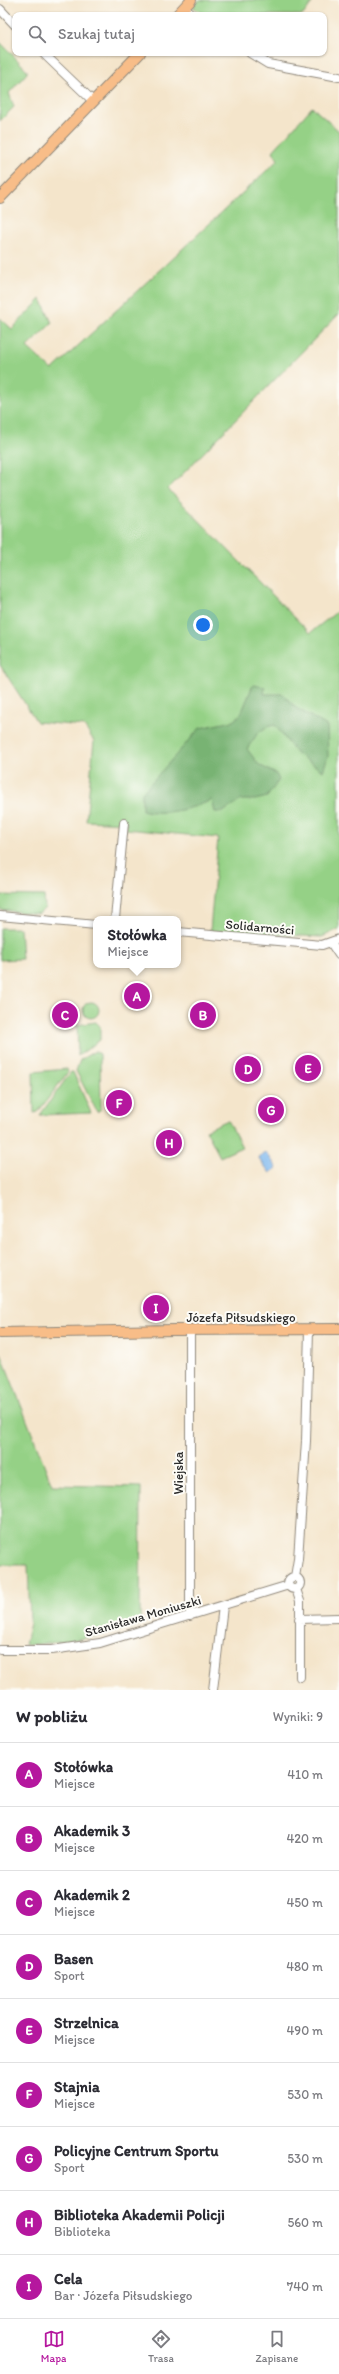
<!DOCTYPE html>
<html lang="pl">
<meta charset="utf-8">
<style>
:root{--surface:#fff;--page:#f2f2f3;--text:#2b2b33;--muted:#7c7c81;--line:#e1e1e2;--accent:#b5179e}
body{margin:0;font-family:Itim,sans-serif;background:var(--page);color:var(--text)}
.you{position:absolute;left:203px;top:625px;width:14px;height:14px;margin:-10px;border:3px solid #fff;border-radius:50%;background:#1a73e8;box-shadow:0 0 0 6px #1a73e833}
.badge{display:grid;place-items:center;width:26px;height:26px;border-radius:50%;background:var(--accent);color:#fff;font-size:13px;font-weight:700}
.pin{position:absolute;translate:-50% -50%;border:2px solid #fff;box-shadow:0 1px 4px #0006}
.popup{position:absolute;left:93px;top:916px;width:88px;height:52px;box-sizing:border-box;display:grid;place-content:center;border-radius:8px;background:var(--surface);filter:drop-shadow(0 1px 3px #0005);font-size:13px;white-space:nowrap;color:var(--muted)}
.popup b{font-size:15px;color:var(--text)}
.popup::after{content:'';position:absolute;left:50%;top:100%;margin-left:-8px;border:8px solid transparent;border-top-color:var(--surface)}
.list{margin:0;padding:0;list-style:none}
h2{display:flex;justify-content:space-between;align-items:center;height:52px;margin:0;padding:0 16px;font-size:17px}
h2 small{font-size:13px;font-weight:400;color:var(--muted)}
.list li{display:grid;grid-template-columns:26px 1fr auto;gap:12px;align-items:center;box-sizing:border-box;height:64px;padding:0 16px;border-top:1px solid var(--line)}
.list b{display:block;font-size:15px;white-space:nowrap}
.list p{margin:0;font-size:13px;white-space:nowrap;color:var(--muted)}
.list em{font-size:13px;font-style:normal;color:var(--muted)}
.icon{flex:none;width:22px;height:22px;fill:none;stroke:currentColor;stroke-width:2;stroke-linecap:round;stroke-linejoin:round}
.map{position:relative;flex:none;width:339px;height:1690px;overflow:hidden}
.search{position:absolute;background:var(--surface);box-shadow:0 1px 3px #0004;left:12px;right:12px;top:12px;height:44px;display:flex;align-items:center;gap:10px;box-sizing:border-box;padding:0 14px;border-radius:8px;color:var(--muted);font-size:15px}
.sheet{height:628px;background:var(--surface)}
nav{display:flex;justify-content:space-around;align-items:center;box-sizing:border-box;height:56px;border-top:1px solid var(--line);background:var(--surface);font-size:11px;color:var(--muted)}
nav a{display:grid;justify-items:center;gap:2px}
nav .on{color:var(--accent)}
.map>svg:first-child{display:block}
.green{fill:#95d186;stroke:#607e58}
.forest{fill:#78b373;stroke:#526f4f}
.water{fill:#7db7ee;stroke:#54718c}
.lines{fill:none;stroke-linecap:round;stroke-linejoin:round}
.minor-casing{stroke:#90887b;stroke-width:10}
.major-casing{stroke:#90887b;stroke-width:12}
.minor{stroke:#fff;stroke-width:8}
.major{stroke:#f8bd88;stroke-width:10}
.labels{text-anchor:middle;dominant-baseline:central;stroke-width:4;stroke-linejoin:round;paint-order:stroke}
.street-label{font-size:13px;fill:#2b2b2b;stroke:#fdfcf7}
</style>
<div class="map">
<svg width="339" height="1690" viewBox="0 0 339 1690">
<rect width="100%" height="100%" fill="#fdfcf7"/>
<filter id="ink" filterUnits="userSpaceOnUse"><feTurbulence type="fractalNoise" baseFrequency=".025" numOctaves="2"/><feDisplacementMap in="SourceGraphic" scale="8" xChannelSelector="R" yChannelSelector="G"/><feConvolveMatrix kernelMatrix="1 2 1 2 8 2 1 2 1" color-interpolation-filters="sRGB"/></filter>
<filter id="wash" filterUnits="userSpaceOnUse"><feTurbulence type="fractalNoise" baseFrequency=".012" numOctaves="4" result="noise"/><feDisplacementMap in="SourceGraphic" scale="16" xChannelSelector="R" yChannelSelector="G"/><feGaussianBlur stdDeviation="0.9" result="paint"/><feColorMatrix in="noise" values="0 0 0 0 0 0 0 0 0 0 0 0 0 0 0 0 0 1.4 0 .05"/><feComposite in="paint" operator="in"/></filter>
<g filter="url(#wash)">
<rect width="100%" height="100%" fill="#f4e5cb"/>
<path class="green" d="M199,0H314L303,15H205L193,7Z
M0,42L27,70V73L9,93L14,107L0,121Z
M312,107L339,131V314L168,489L310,633L339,610V929L322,937L210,931L218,838L126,829L127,823L86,821L94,741L84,726L37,722L0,665V318L12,329L41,299L52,323L27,347L52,370L278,160L273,151Z
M0,895L44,896L45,908L39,914L0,910Z
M0,928H20L22,959L0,960Z
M83 1010a8 8 0 1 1 16 0a8 8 0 1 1-16 0Z
M96,1022L100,1026V1040L78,1056L77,1025Z
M95,1051L100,1054L101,1109L97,1112L76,1071L80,1060Z
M67,1069L68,1072L38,1112L34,1113L33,1072Z
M71,1072H73L91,1113L40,1115Z
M228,1120L242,1147L220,1157L206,1130Z
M0,1351L52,1485L141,1487L140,1625C101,1636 65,1643 25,1645L30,1623L28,1565H0Z"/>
<path class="forest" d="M253,685L265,687L264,694H283L296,708L327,726L328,756L323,771L296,753L275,725C260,727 255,737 247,749L259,765L276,774L279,780L267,797L255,800H241L223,812H215L212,800C192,809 163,816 142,810V793L200,728L233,721L241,714Z"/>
<path class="water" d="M266,1152L277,1168L270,1173L258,1157Z"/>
</g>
<g filter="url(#ink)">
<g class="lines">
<g class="minor-casing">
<path id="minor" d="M183,8L193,15
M0,9L15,25
M43,53L93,101
M250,53L268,64L339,77
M0,916L96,925
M115,919L124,823
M178,932L322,945L339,939
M331,943L339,955
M190,1329V1616
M288 1583a6 6 0 1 1 12 0a6 6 0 1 1-12 0Z
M295,1577L298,1559L306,1441L309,1330
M296,1589L300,1601V1677
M299,1619L339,1618
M0,1650H52L100,1643L289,1585
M213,1690L223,1606"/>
</g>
<g class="major-casing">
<path id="major" d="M177,15L191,0
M0,198L140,53
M0,1333L175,1330L339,1329"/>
</g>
<use href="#minor" class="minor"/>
<use href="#major" class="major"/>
</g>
</g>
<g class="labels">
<g class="street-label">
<text transform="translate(260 927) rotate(5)">Solidarności</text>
<text x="241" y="1317">Józefa Piłsudskiego</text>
<text transform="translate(178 1473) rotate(-90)">Wiejska</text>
<text transform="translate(143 1616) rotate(-16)">Stanisława Moniuszki</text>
</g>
</g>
</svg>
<div class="you"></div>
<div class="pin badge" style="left:137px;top:996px">A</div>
<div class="popup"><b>Stołówka</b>Miejsce</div>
<div class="pin badge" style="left:203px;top:1015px">B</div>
<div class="pin badge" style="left:65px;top:1015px">C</div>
<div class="pin badge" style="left:248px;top:1069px">D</div>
<div class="pin badge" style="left:308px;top:1068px">E</div>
<div class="pin badge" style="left:119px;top:1103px">F</div>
<div class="pin badge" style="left:271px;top:1110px">G</div>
<div class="pin badge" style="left:169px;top:1143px">H</div>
<div class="pin badge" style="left:156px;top:1308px">I</div>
<div class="search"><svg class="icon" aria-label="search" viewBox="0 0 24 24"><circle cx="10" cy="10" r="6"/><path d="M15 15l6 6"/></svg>Szukaj tutaj</div>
</div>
<section class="sheet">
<h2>W pobliżu<small>Wyniki: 9</small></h2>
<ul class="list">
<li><span class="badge">A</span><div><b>Stołówka</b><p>Miejsce</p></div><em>410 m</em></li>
<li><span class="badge">B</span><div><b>Akademik 3</b><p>Miejsce</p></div><em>420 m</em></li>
<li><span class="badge">C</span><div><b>Akademik 2</b><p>Miejsce</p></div><em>450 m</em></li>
<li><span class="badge">D</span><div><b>Basen</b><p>Sport</p></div><em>480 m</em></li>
<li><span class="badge">E</span><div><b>Strzelnica</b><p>Miejsce</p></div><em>490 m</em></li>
<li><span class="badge">F</span><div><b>Stajnia</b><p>Miejsce</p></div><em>530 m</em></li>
<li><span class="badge">G</span><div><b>Policyjne Centrum Sportu</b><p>Sport</p></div><em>530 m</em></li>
<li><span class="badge">H</span><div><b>Biblioteka Akademii Policji</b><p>Biblioteka</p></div><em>560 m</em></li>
<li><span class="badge">I</span><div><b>Cela</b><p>Bar · Józefa Piłsudskiego</p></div><em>740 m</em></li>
</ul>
</section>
<nav>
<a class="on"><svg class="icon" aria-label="map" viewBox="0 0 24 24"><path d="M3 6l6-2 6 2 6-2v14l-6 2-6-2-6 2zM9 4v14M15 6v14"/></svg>Mapa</a>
<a><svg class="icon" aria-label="directions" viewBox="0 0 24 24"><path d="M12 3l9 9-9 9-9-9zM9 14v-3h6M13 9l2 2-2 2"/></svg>Trasa</a>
<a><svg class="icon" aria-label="saved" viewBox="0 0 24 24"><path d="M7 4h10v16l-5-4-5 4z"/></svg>Zapisane</a>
</nav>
